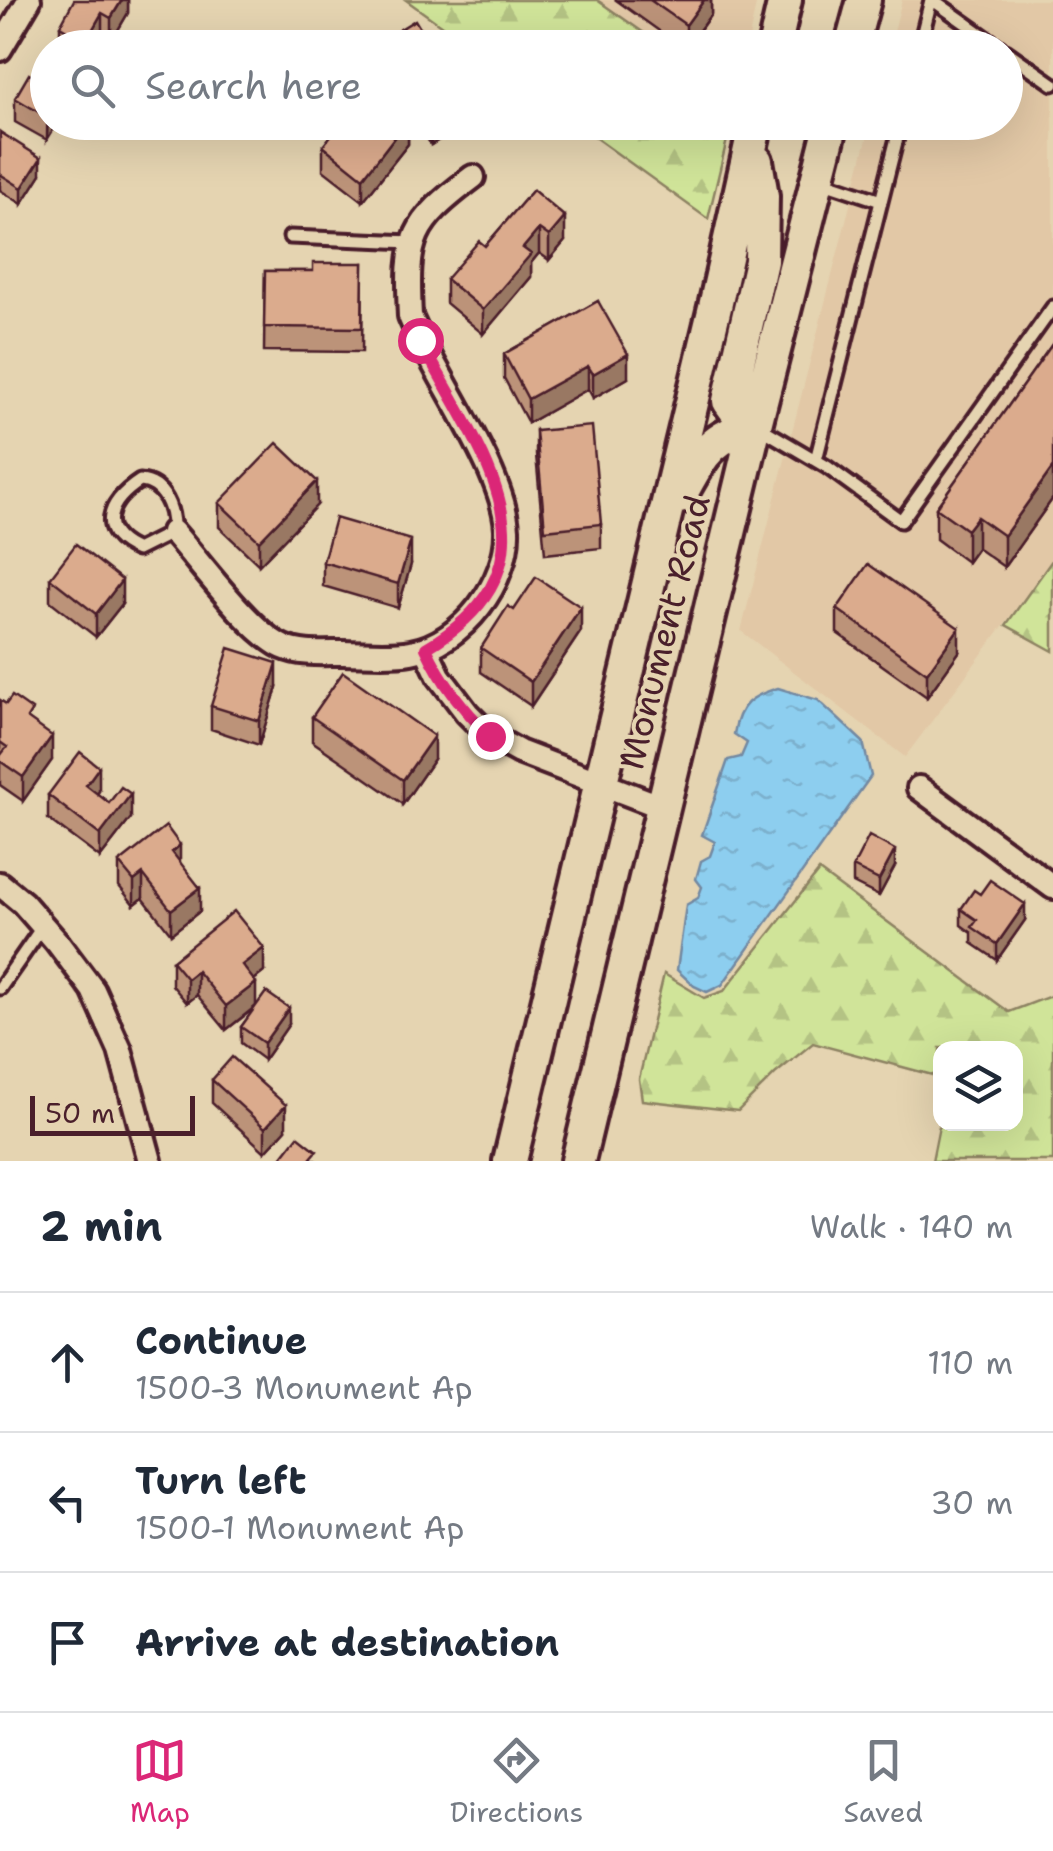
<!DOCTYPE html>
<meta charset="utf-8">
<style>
:root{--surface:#fff;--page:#f2f2f3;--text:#1f2937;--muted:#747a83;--line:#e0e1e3;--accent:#db2777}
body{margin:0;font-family:"Shantell Sans",sans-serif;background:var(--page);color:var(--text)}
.controls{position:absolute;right:30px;bottom:30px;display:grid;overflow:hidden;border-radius:20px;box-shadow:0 10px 40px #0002}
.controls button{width:90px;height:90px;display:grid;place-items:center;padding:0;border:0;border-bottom:2px solid var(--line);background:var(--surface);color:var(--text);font:50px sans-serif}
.scale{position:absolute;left:30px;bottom:25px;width:165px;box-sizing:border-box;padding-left:10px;border:5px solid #4a1f2b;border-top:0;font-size:28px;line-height:35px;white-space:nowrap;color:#4a1f2b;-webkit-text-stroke:8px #e5d4b1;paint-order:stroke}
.stop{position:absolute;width:30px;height:30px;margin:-22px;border:8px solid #db2777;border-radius:50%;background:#fff}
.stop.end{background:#db2777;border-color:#fff;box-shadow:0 2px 10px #0008}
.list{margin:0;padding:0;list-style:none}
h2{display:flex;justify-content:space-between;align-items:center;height:130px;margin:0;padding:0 40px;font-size:42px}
h2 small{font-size:32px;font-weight:400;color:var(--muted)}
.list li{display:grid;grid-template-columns:65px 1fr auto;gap:30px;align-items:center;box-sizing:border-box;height:140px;padding:0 40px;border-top:2px solid var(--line)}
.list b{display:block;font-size:38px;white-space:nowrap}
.list p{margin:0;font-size:32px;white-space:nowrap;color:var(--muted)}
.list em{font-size:32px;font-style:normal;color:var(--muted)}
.icon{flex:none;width:55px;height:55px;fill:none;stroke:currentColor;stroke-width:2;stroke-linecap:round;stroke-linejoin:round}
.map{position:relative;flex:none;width:1053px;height:1161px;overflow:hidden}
.search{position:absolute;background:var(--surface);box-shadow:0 10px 40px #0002;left:30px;right:30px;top:30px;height:110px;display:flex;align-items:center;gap:25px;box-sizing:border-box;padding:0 35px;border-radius:55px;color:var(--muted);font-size:38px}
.sheet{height:550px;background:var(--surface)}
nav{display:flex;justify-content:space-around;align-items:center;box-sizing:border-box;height:140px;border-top:2px solid var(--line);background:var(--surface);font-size:28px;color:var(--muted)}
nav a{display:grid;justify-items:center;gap:5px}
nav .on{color:var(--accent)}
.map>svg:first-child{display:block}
.built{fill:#e2c8a6}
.forest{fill:url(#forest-firs);stroke:#8d8262;stroke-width:2.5}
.water{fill:url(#water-ripples);stroke:#7288a1;stroke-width:2.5}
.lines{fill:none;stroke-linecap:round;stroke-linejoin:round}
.lane-casing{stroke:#4a1f2b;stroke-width:19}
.street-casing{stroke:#4a1f2b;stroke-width:30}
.secondary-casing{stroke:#4a1f2b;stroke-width:40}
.lane{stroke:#e5d4b1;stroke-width:11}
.street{stroke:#e5d4b1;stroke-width:22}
.secondary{stroke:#e5d4b1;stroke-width:32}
.wall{fill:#bc9379;stroke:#4a1f2b;stroke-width:2.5}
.shaded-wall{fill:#997863;stroke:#4a1f2b;stroke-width:2.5}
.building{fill:#dbab8d;stroke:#4a1f2b;stroke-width:2.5}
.route{stroke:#db2777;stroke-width:12}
.labels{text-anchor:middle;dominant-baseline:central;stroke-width:8;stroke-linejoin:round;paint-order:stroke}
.street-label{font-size:35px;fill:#4a1f2b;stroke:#e5d4b1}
</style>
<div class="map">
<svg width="1053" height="1161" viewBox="0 0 1053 1161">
<defs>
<pattern id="forest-firs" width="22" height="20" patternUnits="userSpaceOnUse" patternTransform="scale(2.5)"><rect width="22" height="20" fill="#d0e499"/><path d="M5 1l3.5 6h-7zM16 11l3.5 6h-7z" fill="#b4c384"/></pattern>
<pattern id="water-ripples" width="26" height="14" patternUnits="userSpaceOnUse" patternTransform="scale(2.5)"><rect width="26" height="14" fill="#8dceef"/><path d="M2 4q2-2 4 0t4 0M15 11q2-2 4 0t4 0" fill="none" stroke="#7bb0cd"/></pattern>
</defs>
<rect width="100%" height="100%" fill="#e5d4b1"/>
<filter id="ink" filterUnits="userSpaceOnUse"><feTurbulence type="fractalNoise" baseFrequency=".01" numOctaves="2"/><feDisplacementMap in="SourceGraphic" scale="20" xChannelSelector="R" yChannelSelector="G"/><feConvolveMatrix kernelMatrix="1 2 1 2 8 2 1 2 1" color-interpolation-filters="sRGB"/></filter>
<g filter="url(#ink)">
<path class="built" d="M597,0H757L747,48L664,47Z
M902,0H1053V559L905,757L741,631L871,123L1006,122V48L890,47Z"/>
<path class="forest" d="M406,0H597L664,47H471Z
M575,123H731L708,219Z
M1053,559V651L1006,625Z
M819,871L1009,1012L1053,995V1161H932L940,1121L1016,1124V1048H940V1077L813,1043L775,1074L738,1111L642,1100L639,1079L664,974L704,998L724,991Z"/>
<path class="water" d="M778,688L818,700L863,742L871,776L722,985L707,992L694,986L677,970L686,905L698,898L702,887L696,879L701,861L710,856L715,842L702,835L728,760L741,757L747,743L734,734C739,704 751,696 778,688Z"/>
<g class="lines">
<g class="lane-casing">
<path id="lane" d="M933,0L1001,48
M919,48L931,0
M1006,51L1053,84
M821,181L881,201
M290,237L412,242
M759,427L827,467L901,521L1053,307
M816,460L901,122
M140,481C165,483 174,510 173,532L137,550C95,532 108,502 140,481Z
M0,988L43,926"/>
</g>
<g class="street-casing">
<path id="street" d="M0,49L29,0
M173,532C198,560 250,632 283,647C301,655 323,653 343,653C365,653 390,656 411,652C463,643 509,581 507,529C504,470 434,375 410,316C406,237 411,224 473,177
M426,648L439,676L467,713L490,736L519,752L662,807
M919,788L1053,887
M0,884L23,903L57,942L93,990L120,1050L150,1161"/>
</g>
<g class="secondary-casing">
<path id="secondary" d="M774,48L785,0
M851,48L864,0
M755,425L739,415L729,401L761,261L762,196L756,161
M679,497C701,458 708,437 755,425
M510,1161L715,307L756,122
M578,1161L755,425L832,122"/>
</g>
<use href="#lane" class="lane"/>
<use href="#street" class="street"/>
<use href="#secondary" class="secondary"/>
</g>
<path class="wall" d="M128,0V13L111,42L102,36L96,48H52L60,43V26Z
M616,0H711V14L687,48H683Z
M48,56L47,140L15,122V98L35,78Z
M408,122V144L363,201L323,170V146Z
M417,122H464V124L431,145Z
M0,132L41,174L22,204L0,190Z
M533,190L565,241L549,260L539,253L531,263V277L483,334L446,303V279L485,246Z
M363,263L362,352L264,351L265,271H313Z
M598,301L628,378L593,398L588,389L528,423L504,378V354Z
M1053,343V498L1004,567L977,548L967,562L936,539V508Z
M536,431L601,524V548L545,554L536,455Z
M219,503L317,505L259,565L219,527Z
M323,562L411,564L398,608L323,586Z
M50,578L122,604L96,637L50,601Z
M837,609L959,652L927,697L837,633Z
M514,610L581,631L531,706L481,672V648Z
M277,687L259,745L211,729V706Z
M0,700L32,722L52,760L23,801L0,785Z
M312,717L434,759L403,804L312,741Z
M99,791L97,794L131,818L100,858L48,819V795Z
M119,863H180L200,911L171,934L143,898L134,905L119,886Z
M895,866L879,896L853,883V867Z
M961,909L1025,920L997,960L972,943V933L961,925Z
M172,961L264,972L254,980L256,1006L289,1024L264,1060L241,1043V1027L256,1007L226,1030L197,995L187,1003L172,985Z
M212,1080L286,1129L265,1152L212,1103Z"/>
<path class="shaded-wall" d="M122,0H128V13L111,42V18Z
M704,0H711V14L686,48V25Z
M102,13V36L96,48H86V41Z
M48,116V122H58L47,140Z
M406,122H408V144L363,201V178Z
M431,122H464V124L431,145Z
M41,158V174L22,204V188Z
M565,217V241L549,260V236Z
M539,229V253L531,263V277L483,334V310L523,248Z
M628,354V378L593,398V374Z
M588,366V389L528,423V399Z
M1053,467V498L1004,567V536Z
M317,481V505L259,565V541Z
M977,517V548L967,562V530Z
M411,540V564L398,608V584Z
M122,580V604L96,637V614Z
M581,607V631L531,706V682Z
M959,628V652L927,697V673Z
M277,663V687L259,745V721Z
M52,736V760L23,801V777Z
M434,736V759L403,804V780Z
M99,767V791L86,809V785Z
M131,794V818L100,858V835Z
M180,845V869L172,852Z
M895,850V866L879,896V880Z
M143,874V898L134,905V881Z
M200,888V911L171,934V910Z
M1025,904V920L997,960V944Z
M264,948V972L242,989V965Z
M197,971V995L187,1003V979Z
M256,983V1006L226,1030V1006Z
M289,1008V1024L264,1060V1043Z
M286,1105V1129L265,1152V1128Z"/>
<path class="building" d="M74,0H122L111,18L102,13L86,41L60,26Z
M650,0H704L686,25Z
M415,20L432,48H385L381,41Z
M56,41L67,48H52Z
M48,56V116L47,117L15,98L29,74L35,78Z
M341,122H406L363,178L323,146Z
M0,132L41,158L22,188L0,174Z
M533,190L565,217L549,236L539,229L523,248L531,254L483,310L446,279L479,241L485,246Z
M313,263H363L362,328L264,327L265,271H313Z
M598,301L628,354L593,374L588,366L528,399L504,354Z
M1053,343V467L1004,536L977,517L967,530L936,508Z
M592,426L601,524L545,530L536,431Z
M277,443L317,481L259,541L219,503Z
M335,518L411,540L398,584L323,562Z
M76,544L122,580L96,614L50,578Z
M868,564L959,628L927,673L837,609Z
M536,577L581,607L531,682L481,648L508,606L514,610Z
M229,648L277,663L259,721L211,706Z
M343,672L434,736L403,780L312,717Z
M12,696L32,710L27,718L52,736L23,777L0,761V756L7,747L0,742V700L6,704Z
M80,752L99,767L86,785L109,803L121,787L131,794L100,835L48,795Z
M166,826L180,845L172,852L200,888L171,910L143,874L134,881L119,863Z
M869,836L895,850L879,880L853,867Z
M990,880L1025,904L997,944L972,927L977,920L961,909L974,890L980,894Z
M234,911L264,948L242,965L256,983L226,1006L197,971L187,979L172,961Z
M266,992L289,1008L264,1043L241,1027Z
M232,1057L286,1105L265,1128L212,1080Z
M298,1136L317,1151L311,1158L316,1161H284L281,1158Z"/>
</g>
<g class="lines" filter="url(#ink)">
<path class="route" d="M420,340C478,450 573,561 426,648C442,683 463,709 490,736"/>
</g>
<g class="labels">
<g class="street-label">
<text transform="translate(664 632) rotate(-76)">Monument Road</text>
</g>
</g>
</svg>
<div class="controls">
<button><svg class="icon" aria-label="layers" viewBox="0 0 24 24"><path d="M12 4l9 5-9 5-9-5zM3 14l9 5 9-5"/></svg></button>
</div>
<div class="scale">50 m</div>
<div class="stop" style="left:420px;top:340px"></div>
<div class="stop end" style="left:490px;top:736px"></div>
<div class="search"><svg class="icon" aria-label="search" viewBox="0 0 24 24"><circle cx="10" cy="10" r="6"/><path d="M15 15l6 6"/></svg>Search here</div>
</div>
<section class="sheet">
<h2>2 min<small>Walk · 140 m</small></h2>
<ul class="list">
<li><svg class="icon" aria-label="ahead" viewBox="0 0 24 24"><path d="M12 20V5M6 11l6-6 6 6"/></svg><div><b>Continue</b><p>1500-3 Monument Ap</p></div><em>110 m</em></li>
<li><svg class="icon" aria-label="left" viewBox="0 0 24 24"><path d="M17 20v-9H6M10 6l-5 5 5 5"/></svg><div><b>Turn left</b><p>1500-1 Monument Ap</p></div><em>30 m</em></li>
<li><svg class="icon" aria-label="arrive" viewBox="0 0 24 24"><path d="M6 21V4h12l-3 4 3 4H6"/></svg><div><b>Arrive at destination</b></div></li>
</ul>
</section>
<nav>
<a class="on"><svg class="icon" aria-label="map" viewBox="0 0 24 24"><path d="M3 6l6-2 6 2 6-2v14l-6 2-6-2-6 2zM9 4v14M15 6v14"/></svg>Map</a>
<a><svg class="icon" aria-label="directions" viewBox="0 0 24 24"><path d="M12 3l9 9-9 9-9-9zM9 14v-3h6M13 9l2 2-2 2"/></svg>Directions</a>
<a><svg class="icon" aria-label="saved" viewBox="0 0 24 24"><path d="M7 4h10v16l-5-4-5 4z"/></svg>Saved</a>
</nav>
